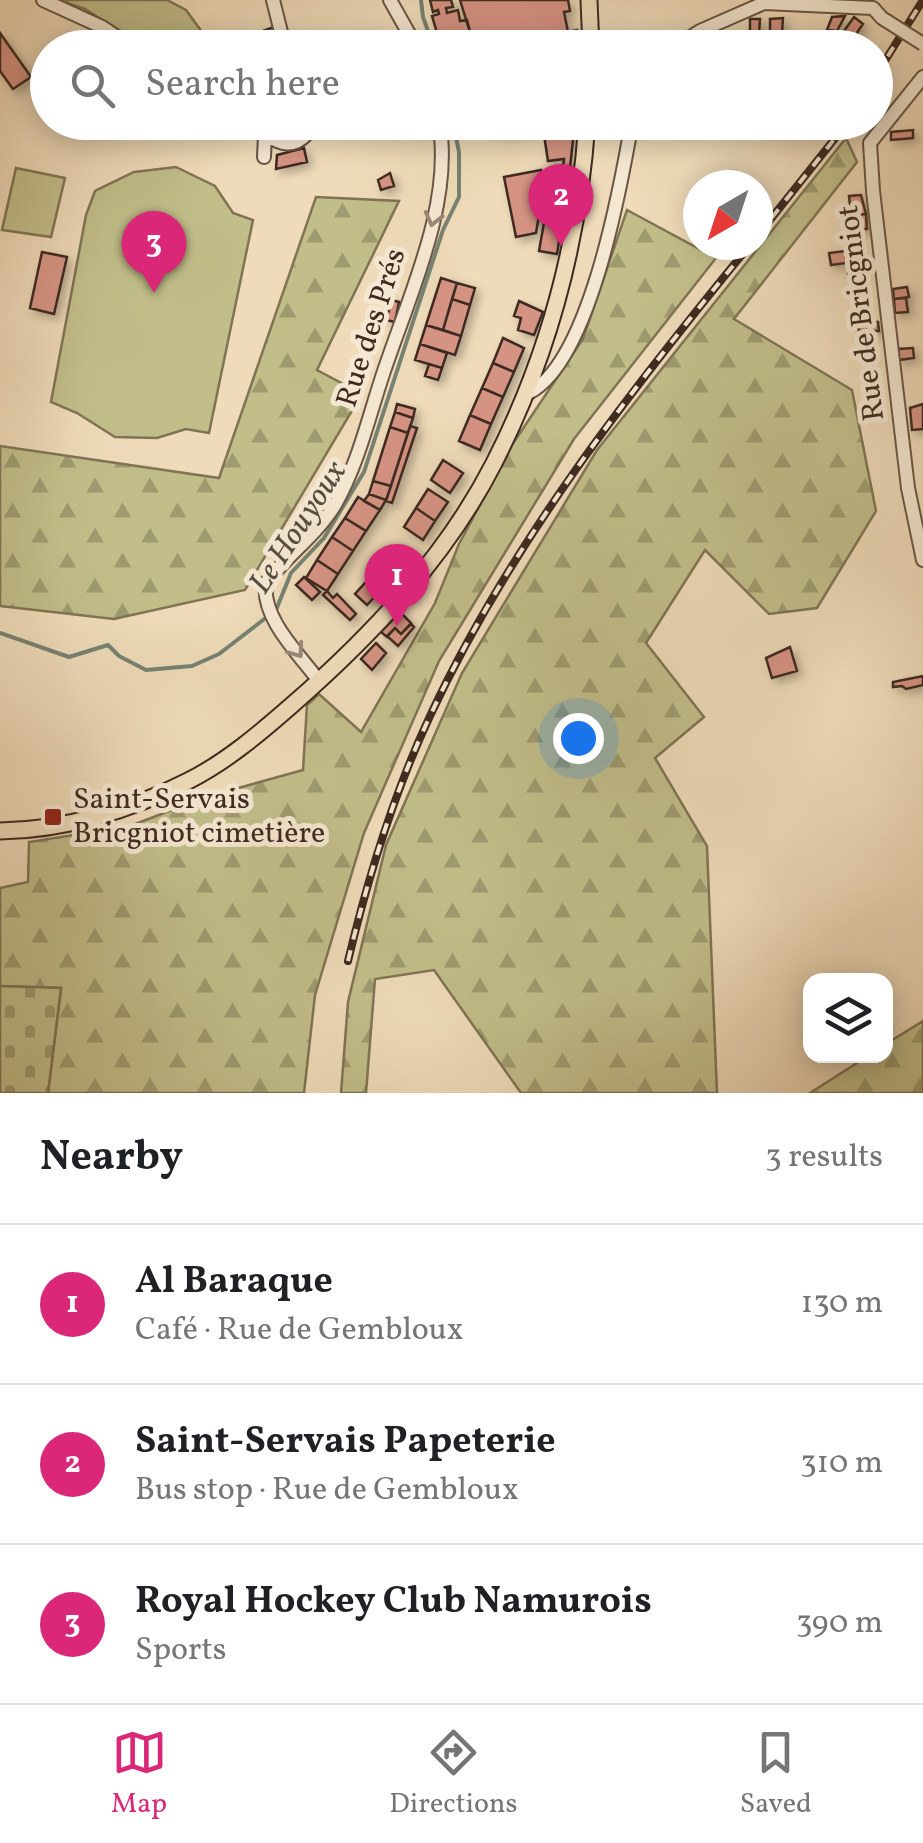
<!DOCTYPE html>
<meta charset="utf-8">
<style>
:root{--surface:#fff;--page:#f6f6f6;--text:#202124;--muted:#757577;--line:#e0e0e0;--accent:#db2777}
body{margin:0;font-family:Vollkorn,serif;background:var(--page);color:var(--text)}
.controls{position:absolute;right:30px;bottom:30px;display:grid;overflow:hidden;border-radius:20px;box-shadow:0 5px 25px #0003}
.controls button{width:90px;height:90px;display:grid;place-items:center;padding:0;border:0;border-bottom:2px solid var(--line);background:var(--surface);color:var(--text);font:50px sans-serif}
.compass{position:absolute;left:683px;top:170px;width:90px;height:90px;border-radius:50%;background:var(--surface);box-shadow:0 5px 25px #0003;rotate:219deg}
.you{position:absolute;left:578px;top:738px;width:35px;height:35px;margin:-25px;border:8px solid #fff;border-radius:50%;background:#1a73e8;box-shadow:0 0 0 15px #1a73e833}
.badge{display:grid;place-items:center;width:65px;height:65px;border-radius:50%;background:var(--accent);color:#fff;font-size:32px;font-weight:700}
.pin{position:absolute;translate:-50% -82px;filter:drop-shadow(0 2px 5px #0008)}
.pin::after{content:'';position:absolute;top:52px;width:35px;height:30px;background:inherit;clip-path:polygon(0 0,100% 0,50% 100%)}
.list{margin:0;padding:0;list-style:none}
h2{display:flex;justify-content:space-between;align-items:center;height:130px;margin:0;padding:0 40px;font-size:42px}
h2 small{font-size:32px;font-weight:400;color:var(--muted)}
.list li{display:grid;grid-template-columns:65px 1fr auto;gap:30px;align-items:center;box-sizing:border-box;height:160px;padding:0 40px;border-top:2px solid var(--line)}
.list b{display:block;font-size:38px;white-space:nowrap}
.list p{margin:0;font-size:32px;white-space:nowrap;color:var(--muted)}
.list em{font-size:32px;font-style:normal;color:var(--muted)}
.icon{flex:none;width:55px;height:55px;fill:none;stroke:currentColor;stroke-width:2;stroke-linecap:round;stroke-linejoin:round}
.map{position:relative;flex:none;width:923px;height:1093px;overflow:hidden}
.search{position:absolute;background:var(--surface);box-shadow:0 5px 25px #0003;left:30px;right:30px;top:30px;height:110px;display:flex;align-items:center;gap:25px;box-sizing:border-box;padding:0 35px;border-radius:55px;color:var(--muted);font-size:38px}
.sheet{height:610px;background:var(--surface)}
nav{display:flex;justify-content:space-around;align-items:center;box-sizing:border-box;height:140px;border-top:2px solid var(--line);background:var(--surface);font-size:28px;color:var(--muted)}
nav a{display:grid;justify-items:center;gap:5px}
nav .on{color:var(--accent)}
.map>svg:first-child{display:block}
.forest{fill:url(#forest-firs);stroke:#807455;stroke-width:2.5}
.cemetery{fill:url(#cemetery-stones);stroke:#807455;stroke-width:2.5}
.park{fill:#c1be8a;stroke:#807455;stroke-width:2.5}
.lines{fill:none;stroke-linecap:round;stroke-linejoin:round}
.stream{stroke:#768272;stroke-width:4}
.building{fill:#d59383;stroke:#3e2a20;stroke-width:2.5;filter:url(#shadow)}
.minor-casing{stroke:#6a5646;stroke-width:16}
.major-casing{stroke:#3e2a20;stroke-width:19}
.minor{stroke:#f5e8d2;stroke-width:12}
.major{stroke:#efdbb9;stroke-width:15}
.rail-casing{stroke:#3e2a20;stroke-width:8}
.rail{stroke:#f5e8d2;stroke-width:4;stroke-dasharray:11;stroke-linecap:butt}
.minor-bridge-casing{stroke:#6a5646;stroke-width:16;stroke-linecap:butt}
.minor-bridge{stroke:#f5e8d2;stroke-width:12}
.oneway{stroke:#9a8979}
.poi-dot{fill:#8f2418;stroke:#f5e8d2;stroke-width:4}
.labels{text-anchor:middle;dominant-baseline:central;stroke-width:10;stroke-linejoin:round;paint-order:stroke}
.street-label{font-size:30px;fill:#3e2a20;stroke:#f5e8d2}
.poi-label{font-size:30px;fill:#3e2a20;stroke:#f5e8d2;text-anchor:start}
.water-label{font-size:32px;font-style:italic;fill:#564e42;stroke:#f5e8d2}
</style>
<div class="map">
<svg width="923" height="1093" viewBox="0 0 923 1093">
<defs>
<pattern id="forest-firs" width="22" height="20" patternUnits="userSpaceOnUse" patternTransform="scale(2.5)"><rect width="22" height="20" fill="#c1be8a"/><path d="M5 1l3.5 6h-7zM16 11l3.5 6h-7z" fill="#9e9b70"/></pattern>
<pattern id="cemetery-stones" width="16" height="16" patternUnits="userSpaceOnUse" patternTransform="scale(2.5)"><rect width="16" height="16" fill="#c1be8a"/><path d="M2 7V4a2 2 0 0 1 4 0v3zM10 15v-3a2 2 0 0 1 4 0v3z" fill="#9e9b70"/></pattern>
<filter id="shadow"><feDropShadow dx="4.5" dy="4.5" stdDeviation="5" flood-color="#0004"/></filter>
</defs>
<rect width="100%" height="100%" fill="#efdbb9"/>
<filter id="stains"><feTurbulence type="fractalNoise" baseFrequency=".002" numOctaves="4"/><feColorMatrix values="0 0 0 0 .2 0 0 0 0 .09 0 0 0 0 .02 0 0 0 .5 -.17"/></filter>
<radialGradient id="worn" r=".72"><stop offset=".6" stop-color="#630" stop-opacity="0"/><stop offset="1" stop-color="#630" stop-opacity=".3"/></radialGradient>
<path class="forest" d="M846,138L857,162L734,319L852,390L876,511L817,608L769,614L705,550L646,643L704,717L655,758L707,846L717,1093H521L434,970L375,979L366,1093H341L348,1002L386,845L462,673L597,450Z
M316,197L399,201L317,370L362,394L245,590L114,619L0,606V446L219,478Z
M627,210L716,258L574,439L439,661L364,833L315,995L304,1093H48L61,988L0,986V888L28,882L29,842L130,826L206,797L303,770L307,705L319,694L361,732L435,603L459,544L512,445L583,339Z
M923,1021V1093H810L868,1056H886V1044Z"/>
<path class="cemetery" d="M0,986L61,988L48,1093H0Z"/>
<path class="park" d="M59,0H167L186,10L213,47H144L85,9Z
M176,167L215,186L233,213L253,220L209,433L186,429L157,438L115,437L77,413L51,402L86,215L95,191L134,172Z
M16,168L65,178L51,237L2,230Z"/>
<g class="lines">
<path class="stream" d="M421,0L423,17L434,48
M0,633L69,657L108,645L119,656L146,670L192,666L219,654L276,610L291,573L324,538L364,472L443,230L459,197V152L453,122"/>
</g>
<path class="building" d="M430,0H451L453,7L446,8L447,13L458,10L460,21L467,20L472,39L441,46L432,16L439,14L438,10L433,12Z
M460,0H568L570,11L564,12L568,32L577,30V48H517L516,44L484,48L482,38L472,39Z
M845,16L837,31L827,30L832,17Z
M854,17L863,24L850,43L842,34Z
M783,18L782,33L770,31V19Z
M750,19H760L758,48H750Z
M274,27L279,46L264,48L260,32Z
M0,33L31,77L13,89L0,71Z
M499,122H532L533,127L501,133Z
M542,122H575L568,186L561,185L564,159L548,161Z
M913,130V138L891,140V132Z
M304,148L307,162L276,169L277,155Z
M541,170L544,185L536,233L516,237L504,177Z
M390,173L394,186L381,190L378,180Z
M551,183L568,186L557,254L539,251Z
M861,195L866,214L851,216L849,196Z
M866,214L867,229L853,231L849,216Z
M860,248L863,271L848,273L846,250Z
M846,251V263L831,265L829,253Z
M42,252L67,257L54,314L30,308Z
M441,278L457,283L443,330L426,325Z
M457,283L475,288L470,305L452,299Z
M907,287L909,297L894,299L893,289Z
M906,298L908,312L895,313L894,299Z
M452,299L470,305L461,336L443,330Z
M392,300L399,302L395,322L386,320Z
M519,301L543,312L534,335L518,330L521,318L514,316Z
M858,321L878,322L879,331H859Z
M426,325L461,336L455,355L420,344Z
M503,338L524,348L514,372L493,363Z
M420,344L447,353L442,368L415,360Z
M913,348L914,358L899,360L898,349Z
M493,363L514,372L503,397L482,388Z
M429,364L442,368L438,380L425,376Z
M482,388L503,397L491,424L470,415Z
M397,404L415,409L413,418L395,412Z
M923,404V429L912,430L910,408Z
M395,412L413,418L408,433L390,427Z
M470,415L491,424L480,450L459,441Z
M410,426L417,428L392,503L386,501Z
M390,427L408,433L391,486L373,481Z
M443,460L463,473L450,493L431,480Z
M373,481L391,486L386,500L369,494Z
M428,489L448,502L435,521L416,508Z
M369,494L386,500L380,510L364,501Z
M358,497L380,510L366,531L345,518Z
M416,508L435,521L423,540L404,527Z
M345,518L366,531L353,551L332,537Z
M332,537L353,551L338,574L317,560Z
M317,560L338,574L327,591L306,578Z
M374,573L386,584L367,605L355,594Z
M304,577L320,592L312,600L296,585Z
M327,591L333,598L337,594L356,614L350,620L323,595Z
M400,612L411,623L401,634L395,628L387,637L381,632Z
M411,624L414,627L398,646L387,636L395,628L401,634Z
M376,643L386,653L372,670L361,659Z
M790,647L797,671L772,678L766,658Z
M923,676V685L906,689L902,686L893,687V682Z"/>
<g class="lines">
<g class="minor-casing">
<path id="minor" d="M43,0L102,27L134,48
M273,0L285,48
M390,0L417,48
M674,48L700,31L764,3L873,8L882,18
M923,77L870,143L873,191L908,488L923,560
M248,122L265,135L264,157
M265,135C281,144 293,149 307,134V122
M526,394C589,368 621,185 632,122
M319,681C299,654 261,618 266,583C287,555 318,534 336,503C358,464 369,416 383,374C408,298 454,203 439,122"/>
</g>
<g class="major-casing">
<path id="major" d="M589,0L591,48
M0,831C65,830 131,810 188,781C226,762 260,733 292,705C371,636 446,557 494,463C548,357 579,241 587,122"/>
</g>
<use href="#minor" class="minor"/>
<use href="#major" class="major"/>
<g class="rail-casing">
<path id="rail" d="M876,75L923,0
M758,235L848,122
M348,961C368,877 393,795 430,716C510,544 630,391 750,245"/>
</g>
<use href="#rail" class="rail"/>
<g class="minor-bridge-casing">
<path id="minor-bridge" d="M882,18L923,44"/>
</g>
<use href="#minor-bridge" class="minor-bridge"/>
</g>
<defs><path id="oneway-chevron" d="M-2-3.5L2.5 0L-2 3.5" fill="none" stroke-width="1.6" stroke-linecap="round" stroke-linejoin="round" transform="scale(2.5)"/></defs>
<g class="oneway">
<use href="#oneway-chevron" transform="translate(433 219) rotate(104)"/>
<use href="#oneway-chevron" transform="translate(297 651) rotate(54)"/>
</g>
<rect class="poi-dot" x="43" y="807" width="20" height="20" rx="5"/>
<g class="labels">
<g class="street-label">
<text transform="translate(862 313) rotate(-97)">Rue de Bricgniot</text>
<text transform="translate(372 328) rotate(-72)">Rue des Prés</text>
</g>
<g class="poi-label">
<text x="73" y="800">Saint-Servais<tspan x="73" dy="34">Bricgniot cimetière</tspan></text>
</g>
<g class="water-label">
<text transform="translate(299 528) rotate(-57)">Le Houyoux</text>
</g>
</g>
<rect width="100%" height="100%" filter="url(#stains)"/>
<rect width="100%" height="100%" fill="url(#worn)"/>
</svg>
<div class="controls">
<button><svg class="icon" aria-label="layers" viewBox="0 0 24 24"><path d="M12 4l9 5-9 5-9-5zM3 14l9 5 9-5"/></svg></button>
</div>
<svg class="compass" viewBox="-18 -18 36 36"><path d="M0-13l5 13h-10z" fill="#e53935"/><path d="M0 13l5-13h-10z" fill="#757577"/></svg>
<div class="you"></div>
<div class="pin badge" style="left:397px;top:626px">1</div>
<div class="pin badge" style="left:561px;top:246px">2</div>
<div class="pin badge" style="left:154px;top:293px">3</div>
<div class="search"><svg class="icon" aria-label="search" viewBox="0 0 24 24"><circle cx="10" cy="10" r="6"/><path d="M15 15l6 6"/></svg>Search here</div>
</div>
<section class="sheet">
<h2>Nearby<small>3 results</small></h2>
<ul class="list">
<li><span class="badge">1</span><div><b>Al Baraque</b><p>Café · Rue de Gembloux</p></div><em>130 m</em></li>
<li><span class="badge">2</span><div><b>Saint-Servais Papeterie</b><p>Bus stop · Rue de Gembloux</p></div><em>310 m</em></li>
<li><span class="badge">3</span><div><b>Royal Hockey Club Namurois</b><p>Sports</p></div><em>390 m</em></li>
</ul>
</section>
<nav>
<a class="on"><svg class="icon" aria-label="map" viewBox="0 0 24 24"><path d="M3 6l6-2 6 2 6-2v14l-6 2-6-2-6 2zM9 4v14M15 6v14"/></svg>Map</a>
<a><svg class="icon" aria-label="directions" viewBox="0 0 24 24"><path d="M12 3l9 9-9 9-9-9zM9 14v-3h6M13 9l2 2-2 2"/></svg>Directions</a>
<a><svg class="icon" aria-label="saved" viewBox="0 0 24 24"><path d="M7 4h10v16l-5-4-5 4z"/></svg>Saved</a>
</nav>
